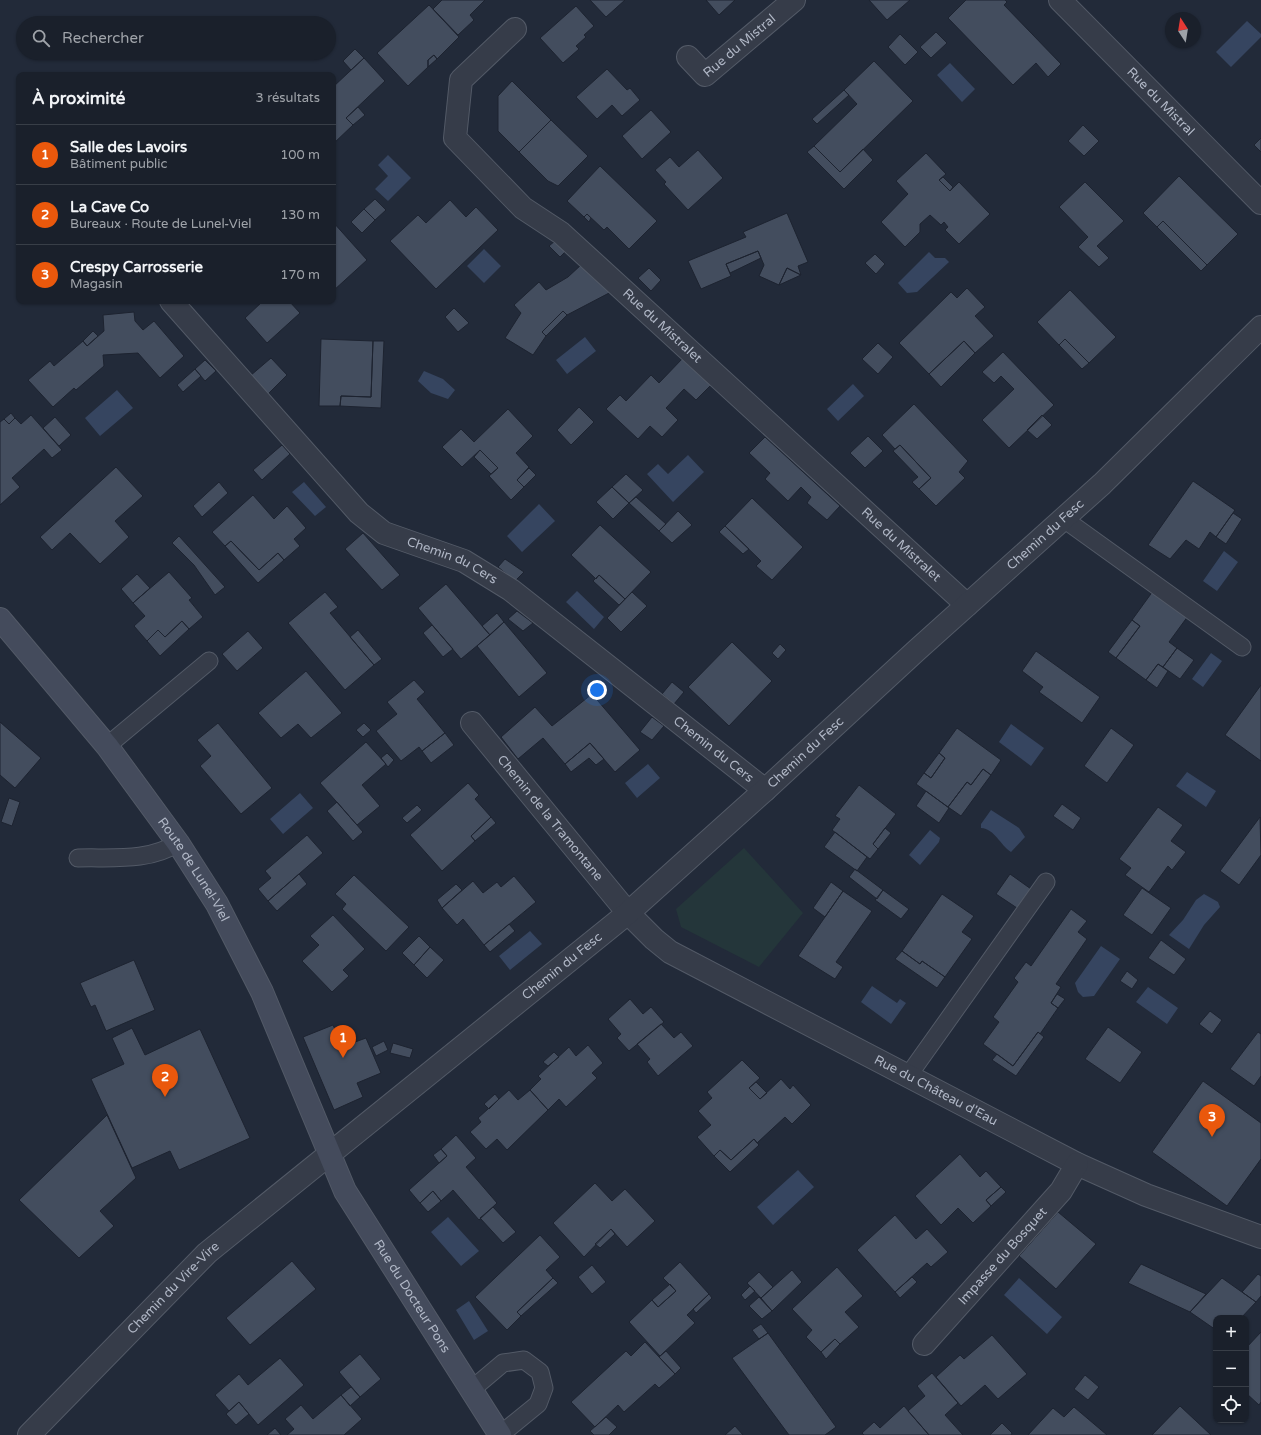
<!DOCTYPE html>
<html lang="fr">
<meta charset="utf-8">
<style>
:root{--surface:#1a202b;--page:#232833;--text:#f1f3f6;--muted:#9fa3a9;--line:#383e47;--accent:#ea580c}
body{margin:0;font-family:"Varela Round",sans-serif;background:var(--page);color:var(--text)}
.controls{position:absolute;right:12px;bottom:12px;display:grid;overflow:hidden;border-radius:8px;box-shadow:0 1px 3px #0004}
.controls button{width:36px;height:36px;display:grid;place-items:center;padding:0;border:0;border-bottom:1px solid var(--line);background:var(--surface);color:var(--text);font:20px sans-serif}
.compass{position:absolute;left:1165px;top:12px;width:36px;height:36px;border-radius:50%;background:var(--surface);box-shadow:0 1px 3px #0004;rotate:348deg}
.you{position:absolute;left:597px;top:690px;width:14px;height:14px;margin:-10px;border:3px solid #fff;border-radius:50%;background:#1a73e8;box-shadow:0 0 0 6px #1a73e833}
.badge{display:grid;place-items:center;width:26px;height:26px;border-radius:50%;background:var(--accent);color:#fff;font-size:13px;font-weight:700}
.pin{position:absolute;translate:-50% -33px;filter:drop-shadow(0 1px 2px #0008)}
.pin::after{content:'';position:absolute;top:21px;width:14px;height:12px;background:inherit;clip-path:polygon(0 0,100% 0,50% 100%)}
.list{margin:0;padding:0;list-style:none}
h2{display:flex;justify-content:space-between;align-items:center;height:52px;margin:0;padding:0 16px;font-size:17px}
h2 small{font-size:13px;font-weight:400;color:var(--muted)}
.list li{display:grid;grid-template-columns:26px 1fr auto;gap:12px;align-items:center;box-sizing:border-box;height:60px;padding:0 16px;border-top:1px solid var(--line)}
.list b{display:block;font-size:15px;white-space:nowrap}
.list p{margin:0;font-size:13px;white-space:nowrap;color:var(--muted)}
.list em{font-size:13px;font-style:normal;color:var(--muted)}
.icon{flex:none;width:22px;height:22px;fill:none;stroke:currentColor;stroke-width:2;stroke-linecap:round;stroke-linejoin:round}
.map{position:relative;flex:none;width:1261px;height:1435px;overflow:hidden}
.search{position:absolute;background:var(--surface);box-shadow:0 1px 3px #0004;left:16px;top:16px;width:320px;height:44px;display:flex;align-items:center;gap:10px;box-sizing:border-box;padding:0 14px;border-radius:22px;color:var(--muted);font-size:15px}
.panel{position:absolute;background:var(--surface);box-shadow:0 1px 3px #0004;left:16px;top:72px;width:320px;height:232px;border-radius:8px}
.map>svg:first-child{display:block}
.green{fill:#24363a}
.water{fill:#364560}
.building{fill:#434d5e;stroke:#1d2330}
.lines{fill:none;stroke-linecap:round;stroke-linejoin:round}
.lane-casing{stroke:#535a67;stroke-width:19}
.street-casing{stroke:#535a67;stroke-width:24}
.secondary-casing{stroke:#535a67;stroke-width:24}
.lane{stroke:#363c49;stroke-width:17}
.street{stroke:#363c49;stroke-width:22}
.secondary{stroke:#444b5c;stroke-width:22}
.labels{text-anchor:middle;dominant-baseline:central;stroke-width:3;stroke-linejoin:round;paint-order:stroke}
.street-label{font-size:13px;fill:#b0b7c6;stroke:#1b212e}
</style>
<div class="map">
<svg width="1261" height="1435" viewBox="0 0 1261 1435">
<rect width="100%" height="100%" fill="#222a39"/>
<path class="green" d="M744,848L803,913L759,967L681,927L676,909Z"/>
<path class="water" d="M1247,21L1261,34V37L1231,67L1216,52Z
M950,63L975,89L962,102L937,75Z
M388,155L411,178L388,201L375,189L388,176L378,165Z
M484,249L501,266L484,283L467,266Z
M929,252L935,258H945L949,262L917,292L907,293L898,283Z
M585,337L596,351L567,374L556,360Z
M424,371L443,379L455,390L448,399L431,393L418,381Z
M853,384L864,396L838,421L827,409Z
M117,390L133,408L100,436L85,418Z
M688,455L704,472L673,502L647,474L658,464L668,474Z
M304,482L326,507L315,516L292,492Z
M539,504L555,521L522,552L507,536Z
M1224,551L1238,562L1217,591L1203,581Z
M577,591L604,617L594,629L566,602Z
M1211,653L1222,661L1203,687L1192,679Z
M1011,724L1044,748L1031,766L999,742Z
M648,764L660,778L637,798L625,783Z
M1187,772L1216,791L1206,807L1176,786Z
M300,793L313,808L283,834L270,819Z
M991,810L1019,828L1025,837L1011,852C1000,845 995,829 981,828V824Z
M930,830L940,838L939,842L920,865L909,855Z
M1204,894L1218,902L1220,907L1204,925L1189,949L1169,935L1183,920L1196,900Z
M530,931L542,944L510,970L499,956Z
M1101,946L1120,959L1094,996L1083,997L1078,992L1075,983Z
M872,986L897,1003L900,999L906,1003L891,1024L861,1002Z
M1148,987L1178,1008L1167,1024L1136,1002Z
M798,1170L814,1187L773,1225L757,1207Z
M448,1217L479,1251L461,1266L431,1232Z
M1019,1278L1062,1317L1047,1334L1004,1295Z
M469,1301L488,1331L474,1340L456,1310Z"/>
<path class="building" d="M442,0H485L470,15L474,20L458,35L433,9Z
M590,0H625L606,17Z
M706,0H735L719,15Z
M869,0H910L887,20Z
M966,0H1005L1007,2L1004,5L1061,64L1048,77L1036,63L1013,85L948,18Z
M429,5L459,37L437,59L434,55L428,60V67L408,86L377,53Z
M576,6L594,26L584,35L586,37L576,46L579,49L563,63L540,38Z
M936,32L947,43L931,58L920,47Z
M900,34L918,52L905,65L888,47Z
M355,49L364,58L351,70L343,61Z
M434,55L437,59L428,67V60Z
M364,58L385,81L346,118L353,125L333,144V87Z
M874,61L913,101L840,172L814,146L857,104L844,90Z
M607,69L627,90L630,88L640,100L622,116L612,105L597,119L576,97Z
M512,81L551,120L519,152L498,131V96Z
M844,90L849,95L817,124L812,119Z
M358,107L365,115L353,125L346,118Z
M651,110L671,132L642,159L622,136Z
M551,120L588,156L558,186L548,181L519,152Z
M1083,125L1099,141L1084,156L1068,141Z
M1261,138V152L1254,145Z
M814,146L840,172L863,149L873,160L844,189L807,152Z
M698,150L723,178L688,210L664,184L666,182L655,170L670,157L679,167Z
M926,153L946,174L939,180L950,191L959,182L990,214L959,244L945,230L948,227L944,222L941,225L930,215L920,224V232L905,247L881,222L908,194L896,181Z
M600,166L657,221L629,249L607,227L604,230L587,214L584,217L567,201Z
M1179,176L1238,234L1207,265L1163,221L1157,227L1143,213Z
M943,177L953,187L950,191L939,180Z
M1085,182L1124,221L1097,246L1109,258L1099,267L1078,247L1088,237L1059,207Z
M375,199L386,210L375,220L364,209Z
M450,200L466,217L476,207L498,230L436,289L390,241L418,215L426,223Z
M364,209L375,220L362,233L351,222Z
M787,213L808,262L798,266L801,275L787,268L779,285L759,276L764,265L758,251L726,264L731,276L701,289L688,261L746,237L743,232Z
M587,214L591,218L589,222L584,217Z
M1163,221L1207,265L1201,271L1157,227Z
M333,222L367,260L333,291Z
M556,240L567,250L560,257L549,246Z
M758,251L761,258L730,273L726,264Z
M875,254L885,264L876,274L865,263Z
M582,264L611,292L567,315L563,311L542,332L546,336L533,355L505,338L521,313L514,305L539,282L546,290L568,277Z
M649,268L661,280L651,291L638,278Z
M787,268L801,275L779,285Z
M967,288L985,307L975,316L994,336L975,353L964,341L929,374L899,343L951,292L957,298Z
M1070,290L1116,337L1089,363L1065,339L1059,345L1037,322Z
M263,301H289L300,313L267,343L245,318Z
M454,308L469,323L458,332L445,317Z
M563,311L567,315L546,336L542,332Z
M134,312L135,321L143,330L154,321L184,356L160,378L138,353L103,355L104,366L76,390L74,388L53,407L28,380L50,361L54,366L83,341L87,346L104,331L103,315Z
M93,331L98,336L87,346L83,341Z
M321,339L373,341L371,397L341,396L340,406H319Z
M1065,339L1089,363L1082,369L1059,345Z
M373,341H384L381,408L340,406L341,396L371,397Z
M964,341L975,353L941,387L929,374Z
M878,343L893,357L878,374L862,359Z
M1003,352L1054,405L1009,448L982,420L1014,389L1001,376L994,383L982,372Z
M271,358L287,375L267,395L250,376Z
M682,359L711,385L696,400L684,389L666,408L678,420L662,437L650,426L638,439L606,409L620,395L626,401L651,375L659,383Z
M205,360L216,371L205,381L195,369Z
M195,369L201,376L183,392L177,385Z
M914,404L968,461L959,472L965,478L936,506L919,489L931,478L900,445L895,449L882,435Z
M579,407L594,422L571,445L557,430Z
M508,409L533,436L516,453L529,467L517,480L524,487L511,500L489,476L498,468L480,450L462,467L442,447L461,429L474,442Z
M11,413L15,418L9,424L4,419Z
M31,415L62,450L52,458L44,449L12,478L20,487L0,505V422L4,419L9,424L15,418L21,424Z
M1042,415L1052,425L1037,439L1027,430Z
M55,417L71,435L59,446L43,428Z
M868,436L883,451L865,468L850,453Z
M765,437L840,506L827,520L807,503L811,497L801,487L788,501L765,479L770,473L749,453Z
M282,445L290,454L262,480L253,470Z
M900,445L931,478L919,489L912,482L918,477L893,451Z
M480,450L498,468L491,474L474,457Z
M116,467L143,496L115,521L129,537L100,564L70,533L52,550L40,537Z
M529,468L536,475L524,487L517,480Z
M626,474L643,490L629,503L612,487Z
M1193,481L1235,510L1216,537L1210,532L1199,549L1186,540L1170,559L1148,545Z
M219,482L228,493L202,517L193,506Z
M612,487L629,503L613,519L596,502Z
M253,495L274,519L287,506L306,528L294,539L300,546L284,560L278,553L259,570L231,541L225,546L212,532Z
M636,497L666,524L659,531L629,503Z
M752,498L803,547L772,580L756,566L761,561L725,526Z
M678,511L692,525L672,543L659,531Z
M1233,513L1242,519L1226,544L1216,537Z
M600,525L651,572L625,599L599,575L596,579L571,555Z
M725,526L749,549L743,554L719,532Z
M363,533L400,575L382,590L345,549Z
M179,536L225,587L215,595L194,565L172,543Z
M231,541L259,570L278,553L284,560L258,583L225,546Z
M505,559L524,572L515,581L498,567Z
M169,572L192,598L189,600L203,617L189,629L182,621L165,637L158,630L147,641L134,626L145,616L133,603Z
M137,574L150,588L133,603L121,589Z
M599,575L625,599L619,605L593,581Z
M446,584L490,635L461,659L418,608Z
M1153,591L1188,616L1169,642L1177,648L1163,667L1158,664L1146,680L1116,658L1140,626L1132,620Z
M325,592L338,607L330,613L374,665L345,690L288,623Z
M632,592L647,606L621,632L607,618Z
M517,611L533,623L523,631L508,619Z
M497,613L504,622L490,635L482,626Z
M1132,620L1140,626L1116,658L1108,652Z
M182,621L189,629L160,656L147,641L158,630L165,637Z
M504,622L547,673L519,697L477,646Z
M432,625L453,649L443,657L423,633Z
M358,630L382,659L374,665L350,637Z
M248,631L263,648L237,671L222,654Z
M732,642L772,681L729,726L688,687Z
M780,644L786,650L778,659L772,653Z
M1177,648L1194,660L1180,679L1163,667Z
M1036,651L1100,697L1082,723L1039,692L1043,687L1022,671Z
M1158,664L1168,671L1157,688L1146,680Z
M306,671L342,713L311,738L298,724L281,738L258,713Z
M414,680L425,692L417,699L445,733L422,751L419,747L401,761L376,731L397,714L387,702Z
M672,682L684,692L674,704L662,694Z
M1261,685V761L1225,735Z
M592,694L640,750L615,772L590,743L565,764L543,738L518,759L501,737L535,707L552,726Z
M652,717L664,726L652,740L640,732Z
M0,722L41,758L15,788L0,775Z
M218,723L272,788L241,814L200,766L211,756L197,740Z
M364,723L371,730L363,737L356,730Z
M957,728L1001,760L991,775L983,769L971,785L967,782L948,807L916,784L924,773L931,778L945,758L939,753Z
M1111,728L1134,745L1107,783L1084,766Z
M445,733L454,745L431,763L422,751Z
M366,742L386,764L362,785L380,806L357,825L320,783Z
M590,743L604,759L596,765L589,758L571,772L565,764Z
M387,753L394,760L388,767L381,758Z
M939,753L945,758L931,778L924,773Z
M983,769L991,775L961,816L948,807L967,782L971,785Z
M468,783L479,795L475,799L491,817L471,836L475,841L442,871L410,835Z
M859,785L896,814L873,844L878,849L870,859L832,830L840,819L835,816Z
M926,791L949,808L939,823L916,806Z
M9,798L20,802L12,826L1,822Z
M337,802L363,832L353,841L327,811Z
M1062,804L1081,818L1073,830L1053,816Z
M417,805L422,810L407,823L402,818Z
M1158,807L1183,825L1171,841L1186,852L1172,870L1168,866L1149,892L1125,875L1131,868L1119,859Z
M491,817L496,823L475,841L471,836Z
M1260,817L1261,855L1239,885L1220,871Z
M885,828L891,833L878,849L873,844Z
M835,832L867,857L857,871L824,847Z
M307,835L323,853L268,901L258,889L271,878L265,871Z
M855,869L883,890L877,899L849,877Z
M299,874L307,884L277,911L268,901Z
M1010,874L1031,889L1017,908L996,894Z
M354,875L409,927L386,951L342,909L346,904L335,894Z
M514,876L536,902L484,945L463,919L457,925L442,908L473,881L483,893L497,882L501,887Z
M831,882L843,891L825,917L813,908Z
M456,884L462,890L442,908L437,900Z
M1142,888L1171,908L1152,935L1123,915Z
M883,890L909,909L901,919L875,900Z
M843,891L872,911L836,962L843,967L835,979L798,956Z
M942,894L974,916L962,932L972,939L945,977L922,961L920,964L902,951Z
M1071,909L1087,921L1078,932L1087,939L1056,984L1061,987L1051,1003L1058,1008L1040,1034L1038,1032L1013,1066L983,1044L999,1022L993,1017L1018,982L1014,978L1026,962L1031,966Z
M333,915L365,949L343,970L349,976L332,992L302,961L319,945L310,936Z
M509,924L515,931L490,952L484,945Z
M419,936L430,947L414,965L402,953Z
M1161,940L1186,959L1174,975L1148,958Z
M430,947L444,960L427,978L414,965Z
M902,951L920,964L922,961L945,977L937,988L895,959Z
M134,960L155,1010L106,1031L95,1005L91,1007L80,983Z
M1127,971L1138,980L1132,989L1120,981Z
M1057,994L1065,999L1058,1008L1051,1003Z
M630,999L643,1014L651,1007L664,1022L629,1051L617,1038L621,1034L608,1019Z
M1210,1011L1222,1020L1212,1034L1199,1024Z
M661,1024L674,1038L681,1032L693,1046L658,1076L647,1062L650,1059L637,1044Z
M333,1025L338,1036L348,1031L355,1042L366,1038L381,1073L357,1083L363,1097L334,1110L303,1037Z
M1108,1027L1142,1052L1120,1083L1085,1059Z
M132,1028L145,1055L200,1029L250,1138L179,1170L170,1151L132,1168L91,1079L124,1064L112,1038Z
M1038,1032L1044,1037L1016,1076L992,1060L997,1054L1013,1066Z
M1258,1032L1261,1034V1076L1254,1086L1230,1069Z
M384,1041L388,1050L376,1056L372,1047Z
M393,1043L413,1049L410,1058L390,1053Z
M588,1045L603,1063L592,1073L597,1078L566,1107L559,1099L548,1110L530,1090L541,1079L538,1076L569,1047L576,1056Z
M554,1052L559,1057L548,1066L543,1062Z
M742,1060L760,1078L749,1088L760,1099L781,1079L790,1089L793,1085L811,1105L792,1124L785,1117L757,1143L754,1139L731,1160L720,1150L714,1156L697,1137L711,1125L698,1111L712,1098L707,1092Z
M1203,1081L1261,1123V1159L1227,1206L1152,1152Z
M756,1082L767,1093L760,1099L749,1088Z
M509,1090L518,1100L530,1090L548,1110L507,1150L497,1139L486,1149L470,1132L481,1122L478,1118Z
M495,1094L499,1099L489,1109L484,1104Z
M107,1115L136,1178L100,1211L114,1226L79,1258L19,1200Z
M456,1135L476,1158L466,1167L497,1203L479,1220L453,1190L441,1201L433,1191L420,1203L409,1190L447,1156L441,1149Z
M754,1139L759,1145L730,1172L714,1156L720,1150L731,1160Z
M441,1149L447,1156L439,1163L433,1155Z
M960,1154L980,1177L986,1171L1001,1187L986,1200L991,1206L973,1223L958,1208L941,1225L915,1196Z
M595,1183L612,1201L625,1189L655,1221L627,1247L611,1229L584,1257L553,1223Z
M1001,1187L1006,1192L991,1206L986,1200Z
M433,1191L441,1201L428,1212L420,1203Z
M493,1207L516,1232L503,1243L480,1218Z
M1058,1212L1096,1244L1056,1289L1019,1256Z
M895,1215L916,1239L927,1229L948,1252L931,1267L927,1263L895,1292L857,1250Z
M611,1229L615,1234L600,1248L595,1244Z
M540,1235L560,1257L546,1270L553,1278L517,1312L521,1316L507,1330L475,1297Z
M292,1261L316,1289L250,1345L226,1318Z
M680,1262L709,1294L687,1315L695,1323L660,1356L629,1322L652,1300L658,1307L676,1291L663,1278Z
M1141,1264L1206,1294L1190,1312L1128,1283Z
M592,1265L606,1282L592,1294L578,1277Z
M837,1267L863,1296L845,1312L859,1327L840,1344L835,1339L821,1352L806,1337L812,1330L792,1309Z
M792,1270L802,1282L772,1311L761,1298Z
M759,1272L773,1287L761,1298L747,1283Z
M1258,1274L1261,1276V1296L1256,1302L1242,1292Z
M912,1277L917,1282L900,1298L895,1292Z
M553,1278L558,1283L521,1316L517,1312Z
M1222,1278L1256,1302L1241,1318H1216V1330L1190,1312Z
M670,1284L676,1291L658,1307L652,1300Z
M750,1286L755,1291L745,1300L741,1295Z
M709,1294L712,1298L696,1313L693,1309Z
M759,1297L772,1311L762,1319L749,1306Z
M761,1324L768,1333L759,1339L752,1330Z
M1261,1332V1402L1259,1405L1246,1393V1348Z
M768,1333L836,1427L825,1435H789L732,1358Z
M992,1335L1027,1374L998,1399L985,1385L961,1406L936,1377L960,1355L964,1359Z
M835,1339L840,1344L826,1359L821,1352Z
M645,1342L675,1374L659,1388L655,1384L624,1412L618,1405L595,1427L571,1402L626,1351L631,1356Z
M666,1351L681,1368L675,1374L659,1357Z
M360,1354L381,1379L360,1397L339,1372Z
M280,1358L304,1385L258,1425L239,1402L229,1411L215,1395L239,1374L248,1385Z
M932,1373L958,1403L945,1415L963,1435H929L908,1411L925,1396L917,1386Z
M1085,1375L1099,1387L1088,1400L1074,1389Z
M351,1387L360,1397L350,1406L341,1395Z
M341,1395L362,1419L344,1435H287L294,1429L285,1419L301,1405L313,1419Z
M239,1402L249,1414L236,1425L226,1414Z
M904,1406L929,1435H864L862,1433L874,1422L880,1428Z
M1180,1406L1211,1435H1152Z
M1074,1407L1107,1435H1028L1053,1408L1064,1417Z
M606,1417L617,1427L609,1435H594L590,1431Z
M1002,1423L1012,1433L1011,1435H990Z
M735,1426L743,1435H725Z
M275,1428L281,1435H267Z"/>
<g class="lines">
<g class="lane-casing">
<path id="lane" d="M1064,519L1242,647
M107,746L209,661
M78,858C112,857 148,862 178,843
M908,1076L1046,882
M471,1390L503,1363L524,1360L540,1372L544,1388L538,1404L500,1435"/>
</g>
<g class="street-casing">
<g id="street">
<path id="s1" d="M1060,0L1261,203"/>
<path id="s2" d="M515,29L461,80L455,138L523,208L561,233L967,605"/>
<path id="s3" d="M688,57L705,75L794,0"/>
<path id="s4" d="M171,301L359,513L384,533L464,561L511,590L765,790"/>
<path id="s5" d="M472,723L628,913L654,939L670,952L1077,1164L1146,1195L1261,1237"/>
<path id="s6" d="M924,1344L1061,1191L1077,1164"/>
<path id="s7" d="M29,1435L207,1253L628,913L765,790L917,650L1102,484L1261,327"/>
</g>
</g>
<g class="secondary-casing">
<g id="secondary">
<path id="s8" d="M0,619L107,746L178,843L217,904L262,992L345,1191L500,1435"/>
</g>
</g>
<use href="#lane" class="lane"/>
<use href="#street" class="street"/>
<use href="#secondary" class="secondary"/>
</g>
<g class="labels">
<g class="street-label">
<text stroke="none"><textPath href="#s3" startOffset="70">Rue du Mistral</textPath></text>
<text stroke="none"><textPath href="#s1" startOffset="143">Rue du Mistral</textPath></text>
<text stroke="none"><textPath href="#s2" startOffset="413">Rue du Mistralet</textPath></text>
<text stroke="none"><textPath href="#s7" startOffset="1359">Chemin du Fesc</textPath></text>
<text stroke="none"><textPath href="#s2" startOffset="737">Rue du Mistralet</textPath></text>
<text stroke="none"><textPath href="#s4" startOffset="389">Chemin du Cers</textPath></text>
<text stroke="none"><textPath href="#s4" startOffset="713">Chemin du Cers</textPath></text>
<text stroke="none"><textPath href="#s7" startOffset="1035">Chemin du Fesc</textPath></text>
<text stroke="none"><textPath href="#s5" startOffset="123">Chemin de la Tramontane</textPath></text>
<text stroke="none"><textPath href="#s8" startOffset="317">Route de Lunel-Viel</textPath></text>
<text stroke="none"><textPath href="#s7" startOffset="711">Chemin du Fesc</textPath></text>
<text stroke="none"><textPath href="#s5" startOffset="603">Rue du Château d'Eau</textPath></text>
<text stroke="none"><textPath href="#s6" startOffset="118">Impasse du Bosquet</textPath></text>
<text stroke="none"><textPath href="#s7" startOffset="206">Chemin du Vire-Vire</textPath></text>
<text stroke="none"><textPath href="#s8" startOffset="798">Rue du Docteur Pons</textPath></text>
</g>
</g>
</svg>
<div class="controls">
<button>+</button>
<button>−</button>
<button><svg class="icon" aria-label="locate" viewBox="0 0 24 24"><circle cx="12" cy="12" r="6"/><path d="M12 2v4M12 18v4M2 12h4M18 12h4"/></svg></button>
</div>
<svg class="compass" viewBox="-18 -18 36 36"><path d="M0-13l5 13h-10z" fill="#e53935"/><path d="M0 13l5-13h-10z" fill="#9fa3a9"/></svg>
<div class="you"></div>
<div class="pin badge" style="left:343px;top:1058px">1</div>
<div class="pin badge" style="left:165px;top:1097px">2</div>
<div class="pin badge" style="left:1212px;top:1137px">3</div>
<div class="search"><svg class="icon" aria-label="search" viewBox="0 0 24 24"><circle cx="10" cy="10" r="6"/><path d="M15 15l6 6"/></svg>Rechercher</div>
<section class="panel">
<h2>À proximité<small>3 résultats</small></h2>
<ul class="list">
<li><span class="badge">1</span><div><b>Salle des Lavoirs</b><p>Bâtiment public</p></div><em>100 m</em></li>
<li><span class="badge">2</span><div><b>La Cave Co</b><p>Bureaux · Route de Lunel-Viel</p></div><em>130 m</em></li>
<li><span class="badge">3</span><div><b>Crespy Carrosserie</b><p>Magasin</p></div><em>170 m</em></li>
</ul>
</section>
</div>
